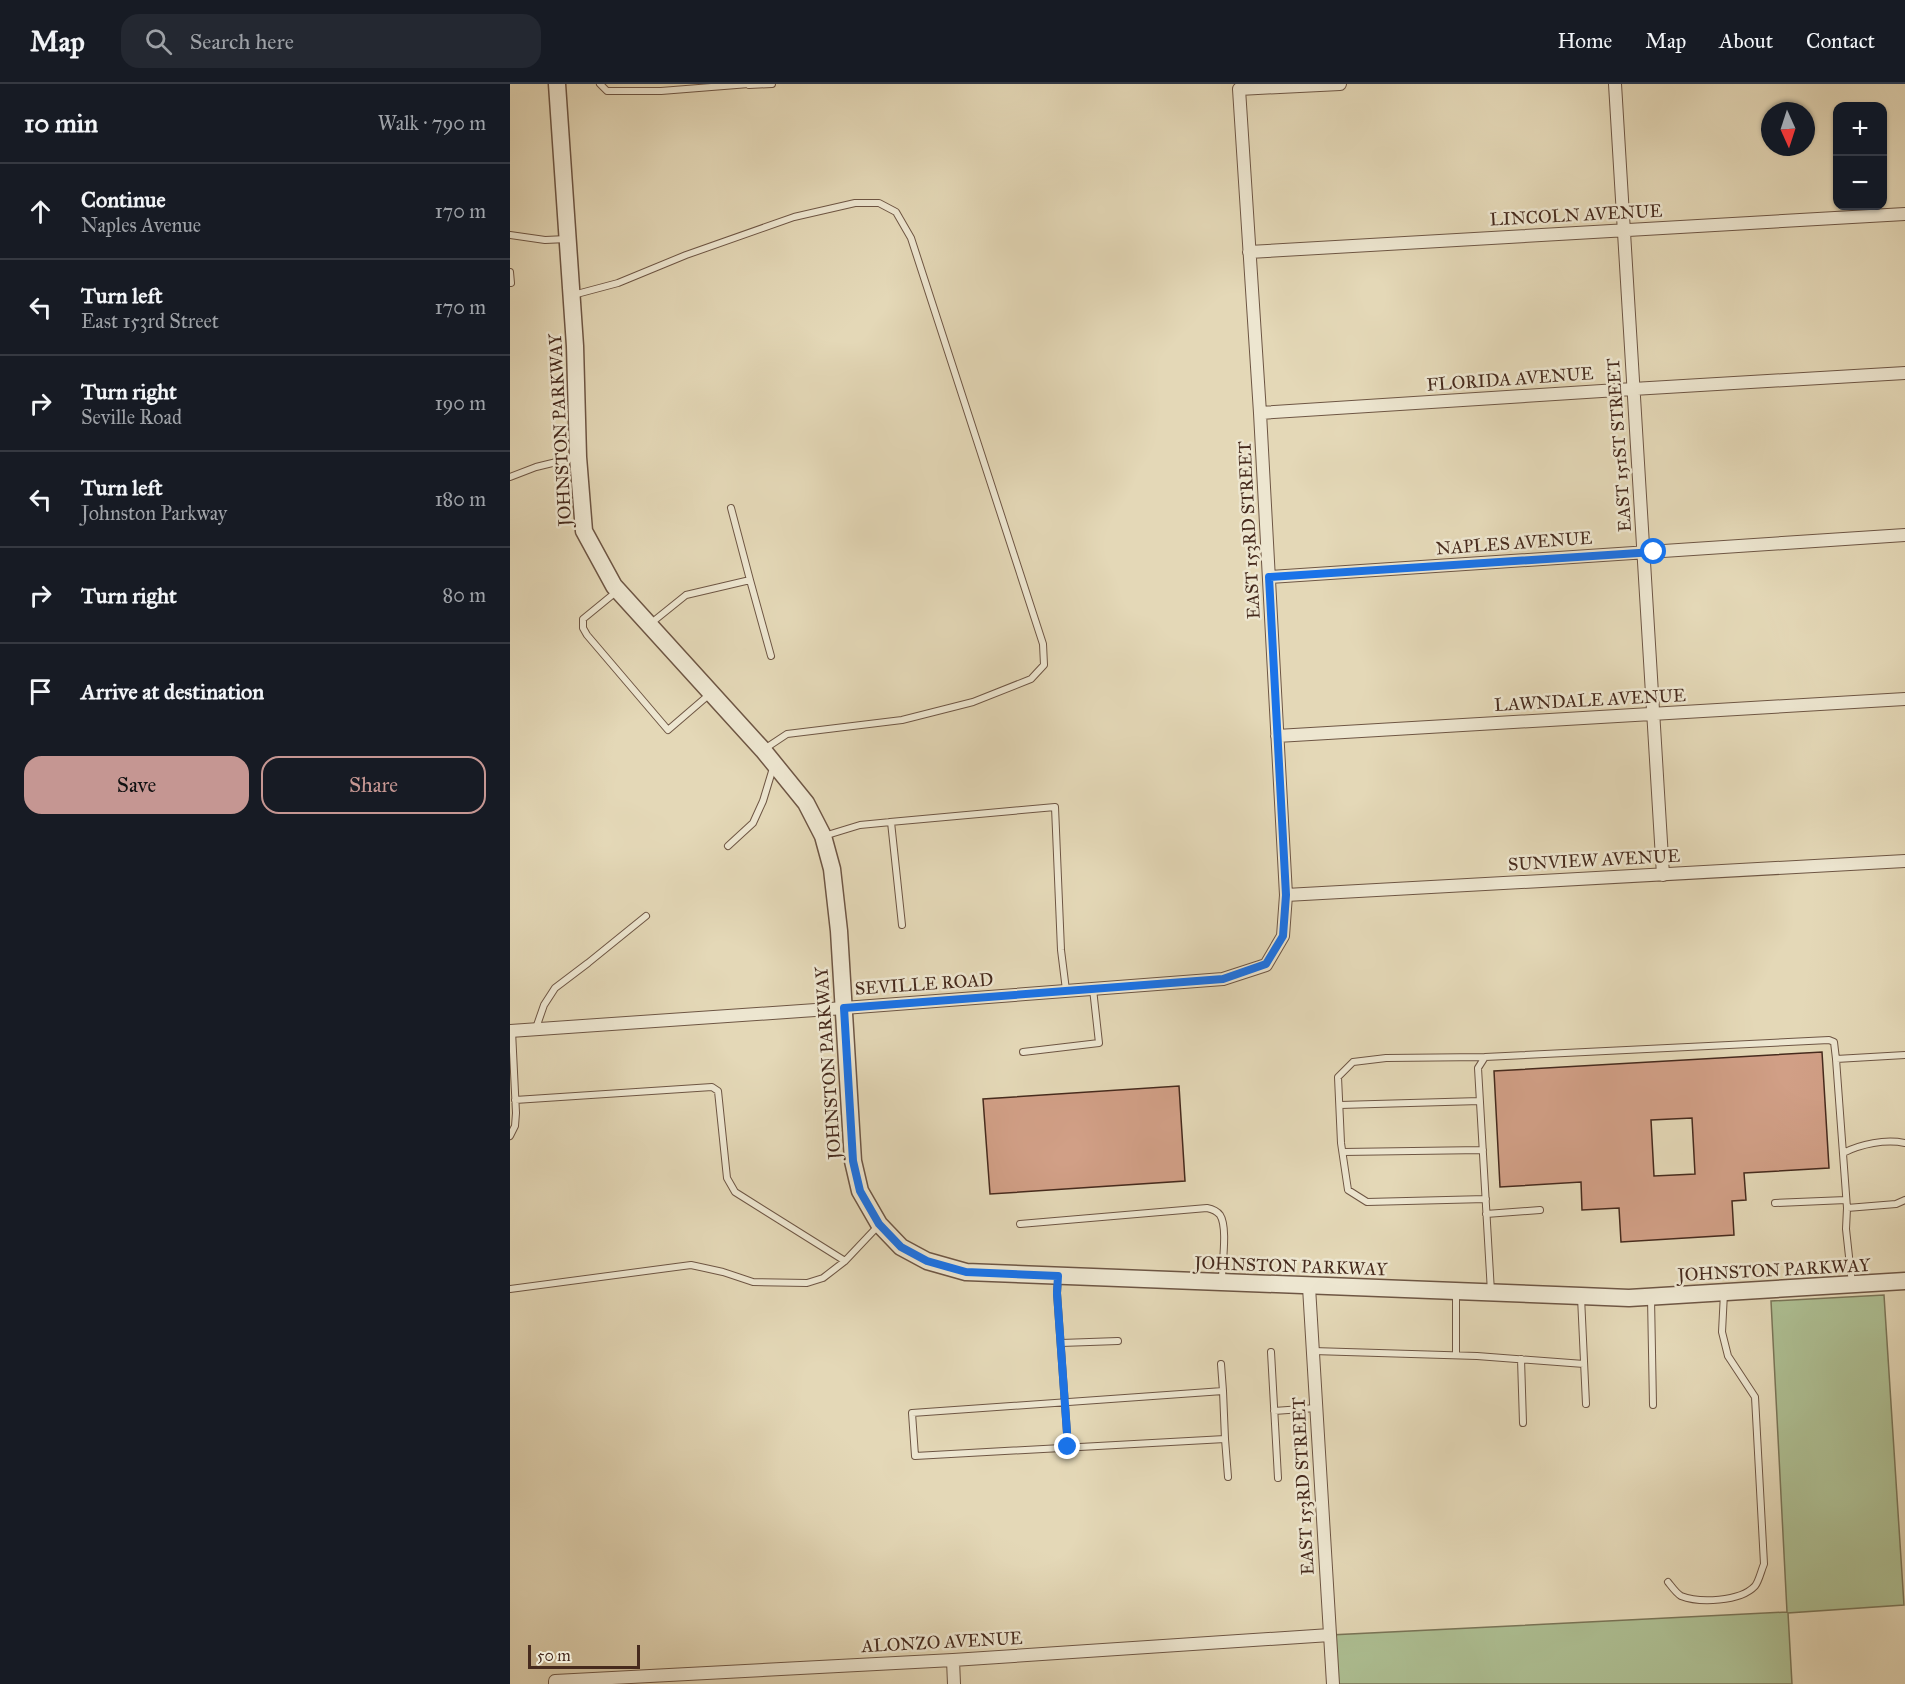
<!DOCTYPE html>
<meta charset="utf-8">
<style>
:root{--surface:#171b24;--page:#242831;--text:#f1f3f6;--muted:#9ea1a6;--line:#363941;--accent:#c59692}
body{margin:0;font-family:"IM FELL Great Primer",serif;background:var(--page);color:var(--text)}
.controls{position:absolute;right:18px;top:18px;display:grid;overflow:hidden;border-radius:12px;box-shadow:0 2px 4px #0004}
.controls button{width:54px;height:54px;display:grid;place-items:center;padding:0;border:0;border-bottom:2px solid var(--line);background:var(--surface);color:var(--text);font:30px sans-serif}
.compass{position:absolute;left:1251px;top:18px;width:54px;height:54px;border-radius:50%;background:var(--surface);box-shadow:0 2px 4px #0004;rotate:177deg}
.scale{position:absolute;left:18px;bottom:15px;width:112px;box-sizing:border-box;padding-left:6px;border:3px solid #462a1d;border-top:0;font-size:16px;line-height:21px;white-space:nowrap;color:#462a1d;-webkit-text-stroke:4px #ede6d0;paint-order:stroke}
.stop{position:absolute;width:18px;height:18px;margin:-14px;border:4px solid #1a73e8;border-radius:50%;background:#fff}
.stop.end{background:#1a73e8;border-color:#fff;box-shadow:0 2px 6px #0008}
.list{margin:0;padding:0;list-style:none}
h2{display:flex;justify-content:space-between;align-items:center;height:78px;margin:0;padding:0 24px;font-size:26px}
h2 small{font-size:20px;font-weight:400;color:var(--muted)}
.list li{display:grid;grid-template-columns:39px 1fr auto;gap:18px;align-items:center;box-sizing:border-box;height:96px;padding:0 24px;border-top:2px solid var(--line)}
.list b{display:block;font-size:22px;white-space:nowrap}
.list p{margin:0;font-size:20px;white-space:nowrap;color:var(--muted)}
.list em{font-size:20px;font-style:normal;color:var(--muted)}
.actions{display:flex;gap:12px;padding:18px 24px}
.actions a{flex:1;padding:14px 0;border:2px solid var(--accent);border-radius:18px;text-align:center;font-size:21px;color:var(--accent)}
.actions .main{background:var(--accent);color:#111}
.icon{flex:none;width:33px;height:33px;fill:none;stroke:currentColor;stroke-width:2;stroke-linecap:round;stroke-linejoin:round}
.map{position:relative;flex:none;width:1395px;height:1600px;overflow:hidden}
header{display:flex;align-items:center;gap:36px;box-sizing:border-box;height:84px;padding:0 30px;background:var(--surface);border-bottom:2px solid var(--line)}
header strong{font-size:28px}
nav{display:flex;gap:33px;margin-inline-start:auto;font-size:21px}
.search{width:420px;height:54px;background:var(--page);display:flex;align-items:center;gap:15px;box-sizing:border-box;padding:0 21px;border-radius:18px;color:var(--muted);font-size:22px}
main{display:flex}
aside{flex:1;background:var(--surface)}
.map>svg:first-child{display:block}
.green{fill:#aec094;stroke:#7a7558;stroke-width:1.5}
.building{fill:#d19f86;stroke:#462a1d;stroke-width:1.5;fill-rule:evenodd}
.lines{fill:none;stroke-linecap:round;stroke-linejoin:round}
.service-casing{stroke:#6e5644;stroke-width:8}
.minor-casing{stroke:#6e5644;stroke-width:14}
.tertiary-casing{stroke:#6e5644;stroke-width:19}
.service{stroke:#ede6d0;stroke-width:6}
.minor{stroke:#ede6d0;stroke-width:12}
.tertiary{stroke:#ede6d0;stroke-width:16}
.route{stroke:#1a73e8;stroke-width:8}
.labels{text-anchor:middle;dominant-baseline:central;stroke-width:5;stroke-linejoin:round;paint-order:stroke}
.street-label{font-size:18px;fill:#462a1d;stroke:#ede6d0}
</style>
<header>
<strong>Map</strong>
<div class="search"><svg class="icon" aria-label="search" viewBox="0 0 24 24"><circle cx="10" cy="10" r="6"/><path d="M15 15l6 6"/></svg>Search here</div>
<nav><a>Home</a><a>Map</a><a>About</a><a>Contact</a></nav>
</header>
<main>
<aside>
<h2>10 min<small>Walk · 790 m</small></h2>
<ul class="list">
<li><svg class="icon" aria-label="ahead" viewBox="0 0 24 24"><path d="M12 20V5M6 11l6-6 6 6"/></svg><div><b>Continue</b><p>Naples Avenue</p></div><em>170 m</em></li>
<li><svg class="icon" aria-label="left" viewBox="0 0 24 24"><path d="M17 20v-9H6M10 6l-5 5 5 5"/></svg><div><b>Turn left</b><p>East 153rd Street</p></div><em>170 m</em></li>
<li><svg class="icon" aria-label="right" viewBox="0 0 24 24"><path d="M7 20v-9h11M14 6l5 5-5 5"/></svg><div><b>Turn right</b><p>Seville Road</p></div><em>190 m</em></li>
<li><svg class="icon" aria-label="left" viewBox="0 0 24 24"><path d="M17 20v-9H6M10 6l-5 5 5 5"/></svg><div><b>Turn left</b><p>Johnston Parkway</p></div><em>180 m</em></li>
<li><svg class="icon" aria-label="right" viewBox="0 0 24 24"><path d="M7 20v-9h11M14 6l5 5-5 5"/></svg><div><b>Turn right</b></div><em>80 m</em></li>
<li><svg class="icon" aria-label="arrive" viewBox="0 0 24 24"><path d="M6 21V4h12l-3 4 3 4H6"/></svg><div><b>Arrive at destination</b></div></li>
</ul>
<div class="actions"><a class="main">Save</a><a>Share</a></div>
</aside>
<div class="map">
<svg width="1395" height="1600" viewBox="0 0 1395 1600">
<rect width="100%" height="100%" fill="#e4d8b7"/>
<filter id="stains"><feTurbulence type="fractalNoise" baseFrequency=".00333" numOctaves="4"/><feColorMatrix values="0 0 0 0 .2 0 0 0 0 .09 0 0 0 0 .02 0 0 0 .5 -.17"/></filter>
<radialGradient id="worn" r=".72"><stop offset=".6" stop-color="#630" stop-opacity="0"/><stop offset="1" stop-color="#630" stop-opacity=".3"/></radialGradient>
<path class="green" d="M1374,1211L1394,1521L1278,1529L1282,1600H823L820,1551L1277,1528L1261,1217Z"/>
<path class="building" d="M1312,968L1319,1084L1234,1089L1236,1116L1222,1117L1224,1151L1111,1158L1109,1124L1072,1126L1071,1098L990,1103L984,987ZM1182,1034L1185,1090L1144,1092L1141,1036Z
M669,1002L675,1097L480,1110L473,1015Z"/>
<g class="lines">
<g class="service-casing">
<path id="service" d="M90,0L97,7H151L239,0
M239,1L262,0
M0,151L35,156L57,155
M0,188L1,199
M63,211L108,199L176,171L284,133L345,119H369L386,128L401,154L533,560L534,581L521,595L463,618L392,636L277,650L253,666
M0,393L26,383L67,373
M221,424L240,496
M106,508L73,535V544L77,551L158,646L201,609
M140,540L176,511L240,496L261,572
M380,738L545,723L551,866L556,906
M314,752L350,741L381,738L392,841
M218,762L243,739L253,717L263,684
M26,944L34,921L45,904L78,879L136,832
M513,968L589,959L583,905
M975,973L876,974L843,978L828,993L831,1059L838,1106L857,1118L976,1115
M1326,975L1395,971
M5,1016L202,1003L208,1007L217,1094L225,1108L335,1177
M830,1021L970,1017
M0,1052L5,1042L6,1029L2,947
M833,1068L973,1066
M1333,1069C1351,1060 1375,1055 1395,1059
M1265,1119L1336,1116
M1337,1124L1386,1120L1395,1116
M976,1130L1030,1126
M510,1140L697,1124C702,1125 707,1127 710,1131C718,1143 712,1180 712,1195
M548,1193L547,1209L558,1363
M0,1205L181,1181L213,1188L243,1198L297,1199L313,1194L335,1177L369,1141
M981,1208L968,984L975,973L1319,956L1324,958L1326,975L1337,1124L1336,1145L1342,1200
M1071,1213L1076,1320
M1141,1214L1143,1321
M551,1259L608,1257
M803,1267L967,1272L1074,1280
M761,1268L768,1394
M946,1271V1209
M1011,1275L1013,1339
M711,1280L713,1307L402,1329L405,1372L715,1355L713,1307
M764,1327L806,1324
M715,1355L718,1393
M1158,1498C1162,1503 1166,1509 1171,1512C1189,1519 1230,1518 1245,1502C1249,1497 1251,1487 1254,1480L1245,1313L1218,1272L1212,1248L1214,1209"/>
</g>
<g class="minor-casing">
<path id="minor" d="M1105,0L1153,791
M739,168L1395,130
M750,329L1123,305L1395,289
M759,493L1395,451
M767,652L1395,615
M776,811L1395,777
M0,947L334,924L713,895L756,881L773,852L776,811L750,329L729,5L830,0
M799,1203L823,1600
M443,1576L444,1600
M45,1600V1597L443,1576L820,1551"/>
</g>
<g class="tertiary-casing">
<path id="tertiary" d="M47,0L65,262L68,373L74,447L104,502L253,666L296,719L313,752L322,785L329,847L343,1077L350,1107L369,1140L391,1163L417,1177L456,1188L1071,1212L1119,1214L1395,1197"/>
</g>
<use href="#service" class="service"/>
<use href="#minor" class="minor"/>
<use href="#tertiary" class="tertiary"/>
</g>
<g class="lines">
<path class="route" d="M558,1363L547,1209L548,1192L456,1188L417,1177L391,1163L369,1140L350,1107L343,1077L334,924L713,895L756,880L773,852L776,811L759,493L1144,468"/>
</g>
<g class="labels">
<g class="street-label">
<text transform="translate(1066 131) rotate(-3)">LINCOLN AVENUE</text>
<text transform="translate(1000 295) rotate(-4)">FLORIDA AVENUE</text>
<text transform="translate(50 346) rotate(-93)">JOHNSTON PARKWAY</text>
<text transform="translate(1109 361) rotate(-94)">EAST 151ST STREET</text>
<text transform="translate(739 446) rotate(-93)">EAST 153RD STREET</text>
<text transform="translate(1004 459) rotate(-4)">NAPLES AVENUE</text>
<text transform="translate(1080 616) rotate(-3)">LAWNDALE AVENUE</text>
<text transform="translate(1084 776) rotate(-3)">SUNVIEW AVENUE</text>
<text transform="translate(414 900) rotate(-4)">SEVILLE ROAD</text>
<text transform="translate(318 979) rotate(-94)">JOHNSTON PARKWAY</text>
<text transform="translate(781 1182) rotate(2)">JOHNSTON PARKWAY</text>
<text transform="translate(1264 1186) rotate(-3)">JOHNSTON PARKWAY</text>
<text transform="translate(793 1402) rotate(-93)">EAST 153RD STREET</text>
<text transform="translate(432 1558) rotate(-3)">ALONZO AVENUE</text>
</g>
</g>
<rect width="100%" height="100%" filter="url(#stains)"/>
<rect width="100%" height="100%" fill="url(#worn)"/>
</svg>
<div class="controls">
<button>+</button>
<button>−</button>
</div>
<svg class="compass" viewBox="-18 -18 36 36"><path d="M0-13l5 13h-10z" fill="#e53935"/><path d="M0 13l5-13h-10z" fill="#9ea1a6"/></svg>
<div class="scale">50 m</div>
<div class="stop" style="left:1144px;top:468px"></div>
<div class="stop end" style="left:558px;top:1363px"></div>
</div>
</main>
